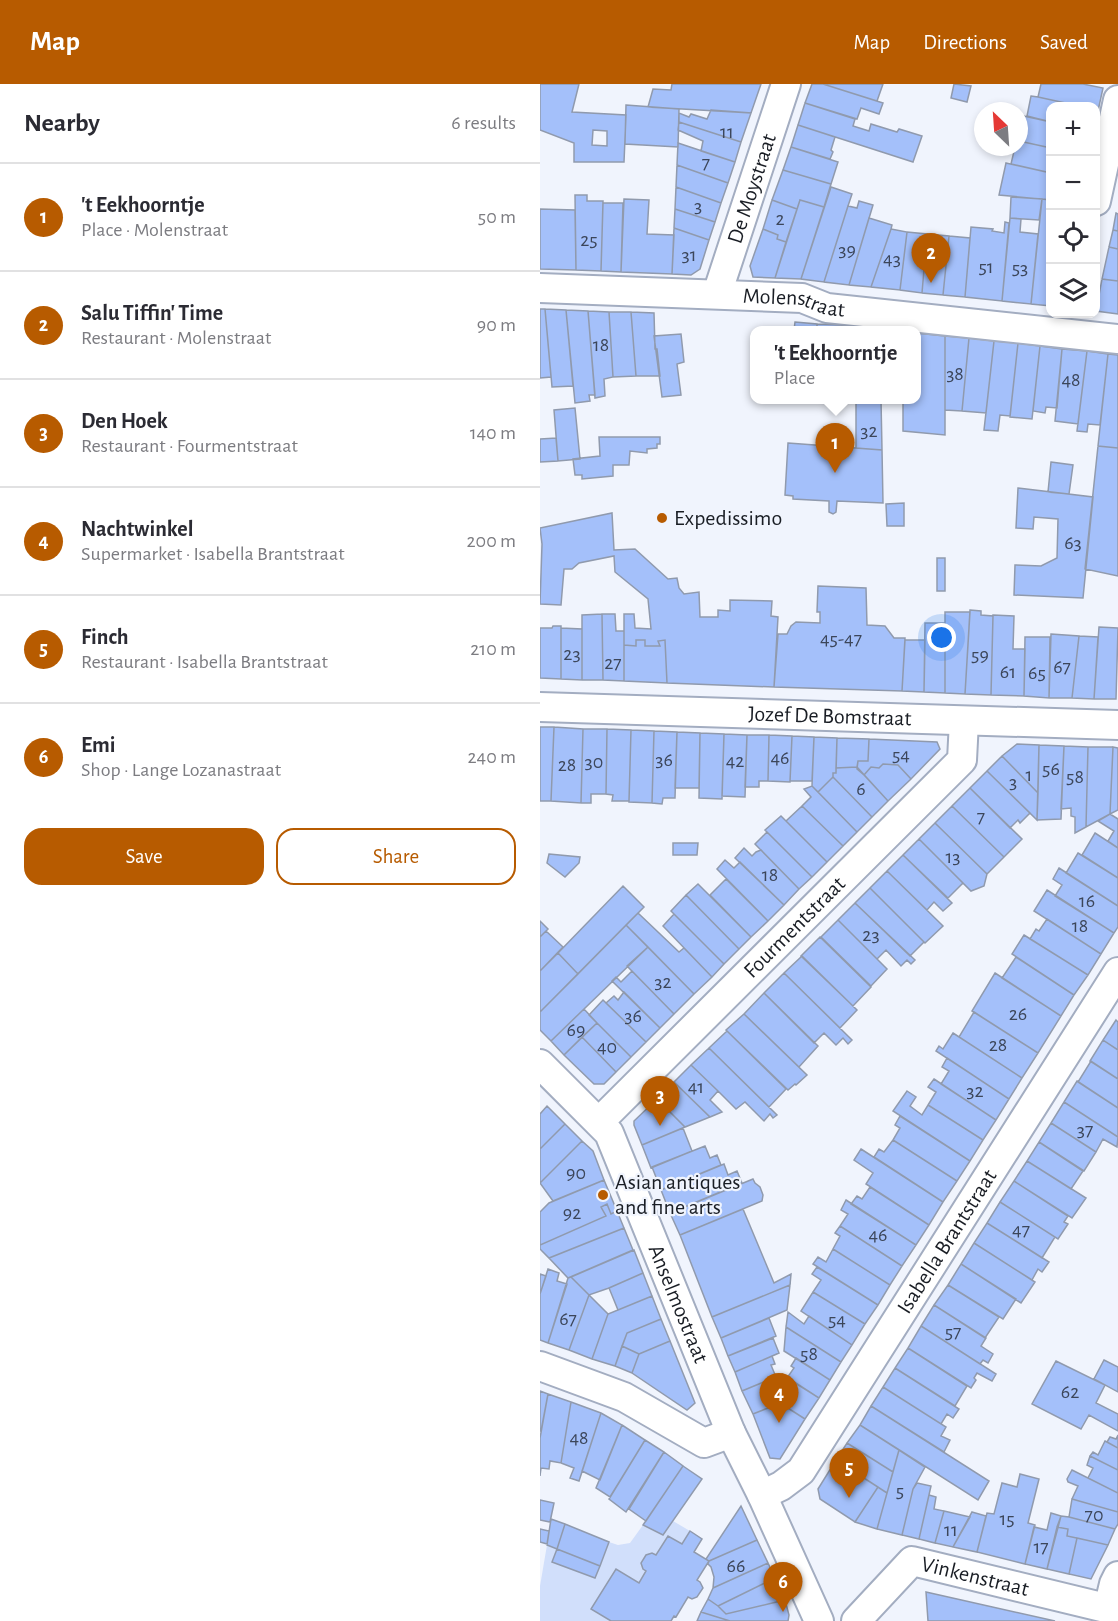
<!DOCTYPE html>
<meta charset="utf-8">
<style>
:root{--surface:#fff;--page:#f2f2f3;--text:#2b2b33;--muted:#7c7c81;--line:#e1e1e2;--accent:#b75b00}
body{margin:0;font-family:"Alegreya Sans",sans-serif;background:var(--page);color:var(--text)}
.controls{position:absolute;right:18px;top:18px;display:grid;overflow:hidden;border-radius:12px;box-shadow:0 3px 9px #0003}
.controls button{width:54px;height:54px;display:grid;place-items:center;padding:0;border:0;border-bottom:2px solid var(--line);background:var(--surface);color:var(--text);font:30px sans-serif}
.compass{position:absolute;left:434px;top:18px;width:54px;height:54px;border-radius:50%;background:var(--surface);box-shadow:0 3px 9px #0003;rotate:335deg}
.you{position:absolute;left:402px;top:554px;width:21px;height:21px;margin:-15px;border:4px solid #fff;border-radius:50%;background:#1a73e8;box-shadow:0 0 0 9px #1a73e833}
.badge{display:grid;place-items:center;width:39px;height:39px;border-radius:50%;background:var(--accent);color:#fff;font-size:20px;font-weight:700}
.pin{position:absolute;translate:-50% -50px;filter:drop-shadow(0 2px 3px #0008)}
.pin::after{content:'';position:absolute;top:32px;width:21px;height:18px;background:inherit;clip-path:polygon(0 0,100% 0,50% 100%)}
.popup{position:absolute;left:210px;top:242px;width:171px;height:78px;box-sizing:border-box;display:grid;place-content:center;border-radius:12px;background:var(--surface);filter:drop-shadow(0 2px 4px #0005);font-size:20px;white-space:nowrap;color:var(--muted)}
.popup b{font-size:22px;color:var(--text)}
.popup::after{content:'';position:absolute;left:50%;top:100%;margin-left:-12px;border:12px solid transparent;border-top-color:var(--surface)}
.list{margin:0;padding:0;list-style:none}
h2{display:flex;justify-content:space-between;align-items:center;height:78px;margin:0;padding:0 24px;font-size:26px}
h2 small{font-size:20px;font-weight:400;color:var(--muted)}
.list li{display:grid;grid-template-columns:39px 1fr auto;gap:18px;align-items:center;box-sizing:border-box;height:108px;padding:0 24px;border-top:2px solid var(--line)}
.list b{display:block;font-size:22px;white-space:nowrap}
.list p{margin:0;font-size:20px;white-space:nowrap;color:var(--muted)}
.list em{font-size:20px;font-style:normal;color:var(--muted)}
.actions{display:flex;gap:12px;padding:18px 24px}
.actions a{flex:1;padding:14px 0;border:2px solid var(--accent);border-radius:18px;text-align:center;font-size:21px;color:var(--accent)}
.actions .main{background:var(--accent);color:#fff}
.icon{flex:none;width:33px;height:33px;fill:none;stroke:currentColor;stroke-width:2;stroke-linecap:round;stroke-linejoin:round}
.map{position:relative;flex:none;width:578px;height:1537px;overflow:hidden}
header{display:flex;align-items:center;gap:36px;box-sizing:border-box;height:84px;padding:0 30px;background:var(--accent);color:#fff}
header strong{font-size:28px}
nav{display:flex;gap:33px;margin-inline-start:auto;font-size:21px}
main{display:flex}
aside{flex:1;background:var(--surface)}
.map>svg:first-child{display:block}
.green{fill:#d1dffb}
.building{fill:#a4c0fa;stroke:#909aad;stroke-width:1.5;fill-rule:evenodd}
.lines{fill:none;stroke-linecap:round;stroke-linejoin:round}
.minor-casing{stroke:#a3adc1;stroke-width:32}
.minor{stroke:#fff;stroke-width:28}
.poi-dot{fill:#b75b00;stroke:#f0f4fd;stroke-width:2}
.labels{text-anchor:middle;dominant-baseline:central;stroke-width:4.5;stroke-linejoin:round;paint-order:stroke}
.number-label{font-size:20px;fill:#3c465a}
.street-label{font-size:22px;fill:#191d24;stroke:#f0f4fd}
.poi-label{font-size:22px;fill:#191d24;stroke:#f0f4fd;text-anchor:start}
</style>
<header>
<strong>Map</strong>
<nav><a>Map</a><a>Directions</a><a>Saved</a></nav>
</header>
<main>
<aside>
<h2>Nearby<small>6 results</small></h2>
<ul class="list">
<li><span class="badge">1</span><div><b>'t Eekhoorntje</b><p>Place · Molenstraat</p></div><em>50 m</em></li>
<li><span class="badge">2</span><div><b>Salu Tiffin' Time</b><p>Restaurant · Molenstraat</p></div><em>90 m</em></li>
<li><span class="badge">3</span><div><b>Den Hoek</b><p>Restaurant · Fourmentstraat</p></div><em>140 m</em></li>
<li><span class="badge">4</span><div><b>Nachtwinkel</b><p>Supermarket · Isabella Brantstraat</p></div><em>200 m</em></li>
<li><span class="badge">5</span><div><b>Finch</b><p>Restaurant · Isabella Brantstraat</p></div><em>210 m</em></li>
<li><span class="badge">6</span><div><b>Emi</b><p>Shop · Lange Lozanastraat</p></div><em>240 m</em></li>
</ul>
<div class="actions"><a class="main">Save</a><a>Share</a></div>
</aside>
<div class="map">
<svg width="578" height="1537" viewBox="0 0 578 1537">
<rect width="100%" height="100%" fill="#f0f4fd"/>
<path class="green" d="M133,1437L150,1447L142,1460L128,1452L116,1471L112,1469L106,1471L101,1479L103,1485L106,1487L99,1499L76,1485L52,1525L71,1537H0V1502L7,1461L17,1465L12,1478L55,1494L69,1458L78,1461L90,1459L103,1441L123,1451Z"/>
<path class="building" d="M0,0H39L32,28L86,31L84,78H34V59L0,46ZM53,46L67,47V62L52,61Z
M132,0H221L211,29L108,23L113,5L131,6Z
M272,0H283L343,19L339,30L321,24L317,35L265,19Z
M283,0H343L337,17Z
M414,0L431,2L427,18L411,14Z
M501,0H543L563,4L558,27L556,26V22H539L498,13Z
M491,12L498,13L539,22H511V38L487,32Z
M265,19L315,35L313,42L329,47L331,40L357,48L359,45L382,52L373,78L258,41Z
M86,21L139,25L138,63L85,60Z
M171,26L211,29L201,58L139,38V29L149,33L151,30L167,35Z
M479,31L511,38V64L479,57Z
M139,38L201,58L195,78L161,67L163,57L138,46Z
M258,41L295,53L291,66L293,68L290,75L251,63Z
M479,57L511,64V89L471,80L475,63H479Z
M138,59L195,78L188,99L137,81Z
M251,63L298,78L291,100L243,86Z
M466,79L511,89V116L459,111Z
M137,81L188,99L181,119L136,103Z
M243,86L291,100L284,123L260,116L257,125L232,116Z
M136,103L181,119L175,138L135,125Z
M291,103L312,110L308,122L284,198L261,195Z
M35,111H47V117H63L61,187L36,186Z
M471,113L502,115L499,136L470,134Z
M84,115L109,116L107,150L134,151L132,190L81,188Z
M502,115L511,116V222L491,220Z
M232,116L257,125L246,158L237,155L238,151L223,145Z
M260,116L284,123L261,195L235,194Z
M319,117L333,121L309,201L284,198L308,122L317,124Z
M63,119H83L81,188L61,187Z
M0,125L35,126L36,186L0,185Z
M135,125L175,138L169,156L134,144Z
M576,129L578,130V147L573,146Z
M329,134L352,141L351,145L331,203L309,201Z
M470,134L481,135L480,148L498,150L491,220L462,217Z
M465,138L469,139L462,217L425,213L431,143L453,145L452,147L464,149Z
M134,144L169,156L160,185L151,191L132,190Z
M223,145L238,151L237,155L246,158L235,194L213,193L210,182Z
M351,145L367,148L360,206L331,203Z
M573,146L578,147V165L569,163Z
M367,148L387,150L382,209L360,206Z
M387,150L409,152L403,211L382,209Z
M409,152L430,154L425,213L403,211Z
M569,163L578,165V197L562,195Z
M562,195L578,197V230L556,227Z
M0,225H5L11,293L0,294Z
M5,225L26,226L33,302L12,303Z
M26,226L48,227L55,311H49L50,317L35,319Z
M48,227L69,228L73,293L64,295L65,312L55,314Z
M69,228H91L96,292L73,293Z
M91,228L114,229L115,265H117L120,292H96Z
M255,238L277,240V246H254Z
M277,240L302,241V246H277Z
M302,241L323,243V246H302Z
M323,243L348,245V246H323Z
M376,249L405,252V351L363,347V316H376Z
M141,250L144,278L137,280L141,311L122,313L114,252Z
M405,252L429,254L422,327L405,326Z
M429,254L454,257L446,329L422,327Z
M454,257L478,259L470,332L460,331L458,347L444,346Z
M478,259L500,262L492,335L470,333Z
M500,262L522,265L517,324L506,323L505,329L493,327Z
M522,265L547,267L538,340L515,337Z
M547,267L568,270L560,341L548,340L547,348L537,347Z
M568,270L578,271V364L558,362Z
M316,316H341L342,366L316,364Z
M35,324L40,375L18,377L14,326Z
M59,353H120V360H117V364L107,365V369L90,367L89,381H73V392L42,395V391H35L33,375L60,372Z
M16,354L18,377L0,378V355Z
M248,359L342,366L343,419L297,417L296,428L293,430L289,428V417L253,415V412L245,411Z
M558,362L578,364V492L545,485Z
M511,378L533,381L529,410L508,408Z
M478,404L553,413L543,514L474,511L475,481L501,482L517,474L518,435L494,433L493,445L476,444Z
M364,419V442H347L346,420Z
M72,429L74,466L95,465L128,495L137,494L139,504L144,510L159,508L160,533H178V526L190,527V516L232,517L231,532L238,533L234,603L127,599L125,556L118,557L120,562H105V556H96V562L84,561V530H94L95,544L111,545L108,515L75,488L74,472L39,479L32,485H24L21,521L0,520L2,460L0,444Z
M397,474H405V507H397Z
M278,502L326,504L327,541L345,542L354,554H365L362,607L234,603L238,550H247L251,542L256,538L280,539V528H277Z
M430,526L441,527V531L453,532L451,611L425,610Z
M405,528H430L425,610L405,609Z
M62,530H75L76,547H84V597L63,596Z
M62,530L63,596H42V531Z
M453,531L474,532L473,565H485L484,612L451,611Z
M385,539H405V609L384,608Z
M13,542H21V595L0,594V544H12Z
M559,543L578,544L576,615H554Z
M21,544L42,545V596L21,595Z
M511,550L539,552L532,614H509Z
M539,552L558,553L554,615L532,614Z
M485,553H510L509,614L484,612Z
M96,556H105V562H120L118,557L125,556L127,599L84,597V561L96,562Z
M365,556H385L384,608L362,607Z
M0,643H14L11,717H0Z
M14,643L43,645L41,719L11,717Z
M43,645H67L66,710H51V719H41Z
M67,645L91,646L89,717H72L73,711L66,710Z
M91,646L114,647L112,719L89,718Z
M114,647L137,648L135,714H123L122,720L112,719Z
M137,648L160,649L159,704H135Z
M160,649L184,650L182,715L159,714Z
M184,650L207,651L205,713L182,712Z
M207,651H229L228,697H219V703H205Z
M229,651L252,652L250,698L228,697Z
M252,652L274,653L272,697H250Z
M274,653L297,654L296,689H293V693L278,708L272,702Z
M297,654L329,655L328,677H318L317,683L296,684Z
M329,655L397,658L400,665L371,695L358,681L343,680L339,684L331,683L324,691L317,685L318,677H328Z
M477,660L499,661L498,709L462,672Z
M499,661L524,662L521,735L497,736Z
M524,662L548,663L546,743L535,749V733L531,732V724L521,725Z
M548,663H573L570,730L546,743Z
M573,663L578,664V726L570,730Z
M462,672L498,709L497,736L447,687Z
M343,680L358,681L371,695L348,717L324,691L331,683L339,684Z
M317,683L348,717L332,733L293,693V689H296V684Z
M447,687L490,729L480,739L478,736L470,744L430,704Z
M293,693L332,733L317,748L278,708Z
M272,702L317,748L303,762L262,722L271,713L264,705Z
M430,704L482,755L464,773L412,722Z
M262,722L303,762L287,778L246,737Z
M412,722L464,773L447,790L395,739Z
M570,730L578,735V764L568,757L574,747L558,737Z
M241,732L287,778L272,793L225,746Z
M395,739L447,790L444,802L431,807L379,755Z
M227,748L272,793L259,805L215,760Z
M555,749L578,764V794L542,771Z
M379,755L423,799L408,814L363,771Z
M133,759H158L157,771H133Z
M204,764L212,772L216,768L221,766L259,805L244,821L195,774Z
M538,769L578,794V822L526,789Z
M9,770L40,773L39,779L25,793L7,779Z
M363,771L412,819L403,827L394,818L387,826L347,787Z
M185,776L194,784L200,778L244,821L228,837L177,785Z
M519,784L578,822V843L574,849L515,812L522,801L513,795Z
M347,787L403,842L385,859L330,804Z
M186,795L228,837L211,853L170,811Z
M158,800L211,853L199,865L146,811Z
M83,802L104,823L38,890L18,869Z
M330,804L384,858L370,872L315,819Z
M507,806L574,849L561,870L494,827Z
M146,811L199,865L184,880L131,827Z
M315,819L375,876L371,880L367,876L361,882L346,866L337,875L298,836Z
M98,829L139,868L144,864L172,893L154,910L86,841Z
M134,830L184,880L172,893L123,842Z
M507,835L561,870L548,891L490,855L496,845L499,847Z
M298,836L347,885L331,902L281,853Z
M0,837L8,845L0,853Z
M86,841L108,863L11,957L0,946V928Z
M6,847L23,863L0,887V853Z
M484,851L548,891L534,911L472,870Z
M280,853L331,903L313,922L261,872Z
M108,863L154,910L134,930L87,882Z
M18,869L38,890L0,928V887Z
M262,872L317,926L300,944L244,889Z
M476,873L534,911L521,932L462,894Z
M92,887L134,930L120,944L72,897L76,893L81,898Z
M244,889L312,956L308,960L303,954L296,961L284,949L274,959L224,909Z
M455,889L521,932L498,969L432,927Z
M84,908L120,944L106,958L66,919L74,912L78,916Z
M224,909L278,962L259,983L204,930Z
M63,916L106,958L91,973L49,931Z
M44,925L57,939L24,971L11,957Z
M434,928L498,969L482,994L419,953Z
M204,930L267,991L256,1001L255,1000L248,1006L186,946Z
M576,936L578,938V966L563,956Z
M57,939L91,973L76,988L42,953Z
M187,947L246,1005L229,1023L169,964Z
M413,949L482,994L469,1015L396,967L399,962L403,965Z
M42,953L76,988L64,1000H54L24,971Z
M563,956L578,966V995L550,977Z
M169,964L237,1031L233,1034L230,1030L224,1037L205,1018L196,1025L178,1007L151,981Z
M407,974L469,1015L456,1036L401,1000L409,987L402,983Z
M551,977L578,995V1024L538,998Z
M151,981L178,1007L170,1016L182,1028L170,1033L134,998Z
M394,995L456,1036L443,1056L388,1021L396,1008L388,1003Z
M537,997L578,1024V1053L524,1018Z
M134,998L170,1033L145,1043L117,1015Z
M367,1007L376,1013L370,1022L382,1031L388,1021L443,1056L430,1077L353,1027Z
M117,1015L145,1043L102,1061L94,1041V1037Z
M524,1018L578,1053L577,1063L563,1055L556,1068L511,1039Z
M7,1022L25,1040L0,1065V1030Z
M360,1032L430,1077L417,1097L353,1056L360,1044L355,1041Z
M511,1039L556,1068L544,1087L499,1058Z
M25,1040L42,1057L0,1099V1065Z
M143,1044L152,1067L111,1084L102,1061Z
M353,1056L417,1097L403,1118L334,1073L339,1065L344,1068Z
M42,1057L53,1067L64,1096L13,1117L0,1099Z
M499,1058L543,1087L531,1105L487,1077Z
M165,1062L170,1074L177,1071L181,1081L121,1106L112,1083Z
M321,1065L403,1118L389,1141L326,1100L333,1089L314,1076Z
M487,1077L546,1114L532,1134L474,1097Z
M184,1080L188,1091L197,1087L202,1099L130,1129L121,1106Z
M213,1095L215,1099L220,1103L223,1111L222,1117L140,1151L130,1129Z
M64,1096L77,1127L71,1130L67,1120L61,1123L66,1132L0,1161V1128L9,1119Z
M474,1097L528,1132L524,1138L528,1140L518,1155L460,1118Z
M330,1103L389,1141L376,1161L311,1120L317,1112L322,1115Z
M306,1116L376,1161L362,1182L300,1142L308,1130L301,1126Z
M460,1118L515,1153L502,1174L447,1139Z
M67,1120L71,1130L77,1127L84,1144L9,1174L0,1165V1161L66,1132L61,1123Z
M203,1125L234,1199L251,1190L250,1201L172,1233L140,1151Z
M447,1139L509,1178L502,1188L498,1185L492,1196L434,1159Z
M300,1142L362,1182L350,1201L293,1165L300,1152L295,1149Z
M84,1144L93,1166L28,1194L9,1174Z
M434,1159L495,1198L481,1219L421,1180Z
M293,1165L350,1201L338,1221L273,1180L278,1173L286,1178Z
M94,1166L103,1189L69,1204L49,1211L31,1193Z
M421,1180L476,1215L463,1235L408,1201Z
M277,1183L338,1221L325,1240L273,1208L281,1196L272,1190Z
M8,1185L19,1189L17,1197L27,1200L8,1259L0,1256V1210Z
M103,1189L112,1212L78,1226L69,1204Z
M0,1190L6,1192L0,1210Z
M31,1193L49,1211L29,1266L8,1259L28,1194Z
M250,1201L247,1226L181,1254L172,1233Z
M408,1201L459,1233L445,1254L394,1221Z
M273,1208L325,1240L312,1261L261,1227Z
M49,1211L68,1230L52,1275L29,1266Z
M112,1212L121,1235L87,1249L75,1282L52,1275L68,1230Z
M394,1221L446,1254L441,1262L453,1270L448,1279L443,1276L440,1280L381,1242Z
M248,1228L264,1240L269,1232L312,1261L301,1278L246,1243Z
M229,1234L236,1252L188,1272L181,1254Z
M121,1235L130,1257L99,1270L82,1262L87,1249Z
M381,1242L456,1290L452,1297L437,1289L434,1294L436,1296L431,1304L368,1264Z
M246,1243L301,1278L290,1296L244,1267Z
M233,1254L239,1269L195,1288L188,1272Z
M130,1257L155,1319L147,1326L92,1289L99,1270Z
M82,1262L99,1270L92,1289L75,1282Z
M368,1264L427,1302L415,1322L355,1284Z
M232,1272L235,1280L231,1281L236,1293L202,1307L195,1288Z
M256,1274L290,1296L279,1314L247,1294L254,1284L251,1282Z
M564,1276L578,1283V1308L554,1295Z
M516,1277L565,1301L556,1319L578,1330V1347L549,1331L541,1345L492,1320Z
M355,1284L419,1325L413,1334L407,1330L401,1340L343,1303Z
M242,1290L279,1314L265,1335L240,1319L248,1316L238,1292Z
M238,1292L248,1316L213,1330L202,1307Z
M343,1303L406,1343L401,1352L410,1356L404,1368L331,1322Z
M0,1307L8,1310L1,1347H0Z
M8,1310L31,1318L21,1379L10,1377L9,1385L1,1384L0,1392V1354Z
M31,1318L61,1329L39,1397L30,1394L34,1384L21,1379Z
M240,1319L265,1335L240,1375L230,1374L213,1330Z
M331,1322L449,1397L438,1416L320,1341Z
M61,1329L82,1341L60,1396L42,1387Z
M82,1341L105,1356L70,1413L56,1404Z
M320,1341L359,1366L353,1388L307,1359Z
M578,1351V1364L567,1358L570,1353L576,1355Z
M105,1356L124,1368L86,1428L69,1415Z
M565,1357L578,1364V1386L550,1372L553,1368L558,1371Z
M307,1359L353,1388L347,1409L296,1376Z
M359,1366L385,1383L373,1405L362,1451L337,1445Z
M124,1368L143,1382L106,1437L89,1425Z
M550,1372L578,1386V1409L548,1394L553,1384L547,1381Z
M296,1376L338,1403L315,1438L280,1415L278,1405Z
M143,1382L162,1395L123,1451L103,1441Z
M532,1386L578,1409V1428L532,1415L538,1402L528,1398L527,1395Z
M480,1390L499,1395L488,1439L495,1441L485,1480L437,1468L447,1429L454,1430L462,1399L477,1403Z
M377,1399L391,1402L379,1455L362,1451L373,1405Z
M338,1403L347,1409L337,1445L315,1438Z
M389,1411L396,1413L394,1425L404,1427L395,1459L379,1455Z
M532,1415L578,1428V1440L575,1445L529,1433Z
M0,1416L14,1419L10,1438L0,1436Z
M201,1422L217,1456L169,1477L166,1475Z
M404,1427L430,1433L413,1463L395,1459Z
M432,1428L446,1432L437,1468L413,1463Z
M511,1429L521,1432L507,1485L485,1480L494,1443L507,1446Z
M521,1432L529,1433L575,1445L568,1461L527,1452L528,1445L517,1443Z
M11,1435L25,1440L17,1465L7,1461Z
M25,1440L69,1458L60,1482L17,1465Z
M517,1443L528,1445L527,1452L537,1454L529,1490L507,1485Z
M0,1445L9,1447L7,1460L0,1458Z
M150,1447L162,1455L154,1468L169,1477L157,1496L160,1498L163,1504L157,1513L152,1515L148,1513L136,1533L134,1532L131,1537H71L51,1525L76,1485L99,1499L106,1487L103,1485L101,1479L106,1471L112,1469L116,1471L128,1452L142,1460Z
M537,1454L568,1461L551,1495L529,1490Z
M217,1456L228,1479L173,1504L174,1493L171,1483L168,1480L169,1477Z
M17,1465L60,1482L55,1494L12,1478Z
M228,1479L235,1494L178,1522L168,1515L173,1504Z
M235,1494L245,1516L186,1530L178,1522Z
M386,1508L515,1537H388Z
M168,1515L178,1522L186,1530L245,1516L249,1531L248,1537H190L161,1528Z
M161,1528L190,1537H157Z"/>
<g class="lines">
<g class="minor-casing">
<g id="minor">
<path d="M556,117L578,16"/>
<path id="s1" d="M0,204L262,214L287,224L578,255"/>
<path id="s2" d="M177,210L246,0"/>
<path id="s3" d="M0,623L578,641"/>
<path id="s4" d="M0,980L69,1049L191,1349L222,1411L279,1537"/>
<path id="s5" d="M59,1038L422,676L424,637"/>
<path d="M0,1282L84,1313L164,1359L191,1349"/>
<path id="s6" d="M222,1411L241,1402L261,1387L578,888"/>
<path d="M568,1525L574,1500L578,1492"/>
<path id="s7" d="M316,1537L372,1477L578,1527"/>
</g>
</g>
<use href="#minor" class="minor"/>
</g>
<g class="poi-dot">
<circle cx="122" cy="434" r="6"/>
<circle cx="63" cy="1111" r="6"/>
</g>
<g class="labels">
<g class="number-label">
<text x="187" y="48">11</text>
<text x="166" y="79">7</text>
<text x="158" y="122">3</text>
<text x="240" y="135">2</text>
<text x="49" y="156">25</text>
<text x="307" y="166">39</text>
<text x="149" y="171">31</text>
<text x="352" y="175">43</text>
<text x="446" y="183">51</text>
<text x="480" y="184">53</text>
<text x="61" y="261">18</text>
<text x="415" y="290">38</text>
<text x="531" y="296">48</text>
<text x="329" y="347">32</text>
<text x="533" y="459">63</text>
<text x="301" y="555">45-47</text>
<text x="32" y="570">23</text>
<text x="440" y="571">59</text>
<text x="73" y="579">27</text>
<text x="522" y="583">67</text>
<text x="468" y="588">61</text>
<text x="497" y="589">65</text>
<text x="361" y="671">54</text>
<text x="240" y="674">46</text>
<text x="124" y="676">36</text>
<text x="195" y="677">42</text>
<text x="54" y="678">30</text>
<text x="27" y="681">28</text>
<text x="511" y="685">56</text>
<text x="489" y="691">1</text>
<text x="535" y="693">58</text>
<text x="473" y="698">3</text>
<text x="321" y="705">6</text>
<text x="441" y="733">7</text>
<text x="413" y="773">13</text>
<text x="230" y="791">18</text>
<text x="547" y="817">16</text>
<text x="540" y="842">18</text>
<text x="331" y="851">23</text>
<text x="123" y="898">32</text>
<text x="478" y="930">26</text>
<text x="93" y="932">36</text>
<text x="36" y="946">69</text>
<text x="458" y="961">28</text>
<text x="67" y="963">40</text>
<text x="156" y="1003">41</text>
<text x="435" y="1007">32</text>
<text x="545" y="1046">37</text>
<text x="36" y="1089">90</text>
<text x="32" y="1129">92</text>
<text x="481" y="1146">47</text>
<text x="338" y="1151">46</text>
<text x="28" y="1235">67</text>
<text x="297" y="1236">54</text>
<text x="413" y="1248">57</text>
<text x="269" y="1270">58</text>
<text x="530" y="1308">62</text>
<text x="39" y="1354">48</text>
<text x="360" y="1407">5</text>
<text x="554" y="1431">70</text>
<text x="467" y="1435">15</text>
<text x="411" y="1446">11</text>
<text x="501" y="1463">17</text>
<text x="196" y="1482">66</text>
</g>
<g class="street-label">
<text stroke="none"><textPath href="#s2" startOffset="111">De Moystraat</textPath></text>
<text stroke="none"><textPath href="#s1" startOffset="255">Molenstraat</textPath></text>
<text stroke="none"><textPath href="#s3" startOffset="290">Jozef De Bomstraat</textPath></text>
<text stroke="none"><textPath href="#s5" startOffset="276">Fourmentstraat</textPath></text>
<text stroke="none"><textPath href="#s6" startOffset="318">Isabella Brantstraat</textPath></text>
<text stroke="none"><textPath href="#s4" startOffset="282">Anselmostraat</textPath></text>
<text stroke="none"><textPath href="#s7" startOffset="147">Vinkenstraat</textPath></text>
</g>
<g class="poi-label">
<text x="134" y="434">Expedissimo</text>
<text x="75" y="1098">Asian antiques<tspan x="75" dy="25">and fine arts</tspan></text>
</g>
</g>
</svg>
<div class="controls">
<button>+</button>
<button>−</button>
<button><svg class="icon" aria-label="locate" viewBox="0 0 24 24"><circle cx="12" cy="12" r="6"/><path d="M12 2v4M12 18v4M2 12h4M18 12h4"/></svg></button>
<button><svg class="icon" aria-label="layers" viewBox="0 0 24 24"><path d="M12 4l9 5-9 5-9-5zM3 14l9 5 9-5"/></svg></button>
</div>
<svg class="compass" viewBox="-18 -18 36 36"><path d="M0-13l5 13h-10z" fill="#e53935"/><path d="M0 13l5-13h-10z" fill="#7c7c81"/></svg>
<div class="you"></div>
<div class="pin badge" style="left:295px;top:389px">1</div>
<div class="popup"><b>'t Eekhoorntje</b>Place</div>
<div class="pin badge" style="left:391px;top:199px">2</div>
<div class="pin badge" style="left:120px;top:1042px">3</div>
<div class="pin badge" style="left:239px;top:1339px">4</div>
<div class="pin badge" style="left:309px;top:1414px">5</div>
<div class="pin badge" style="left:243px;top:1528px">6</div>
</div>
</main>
